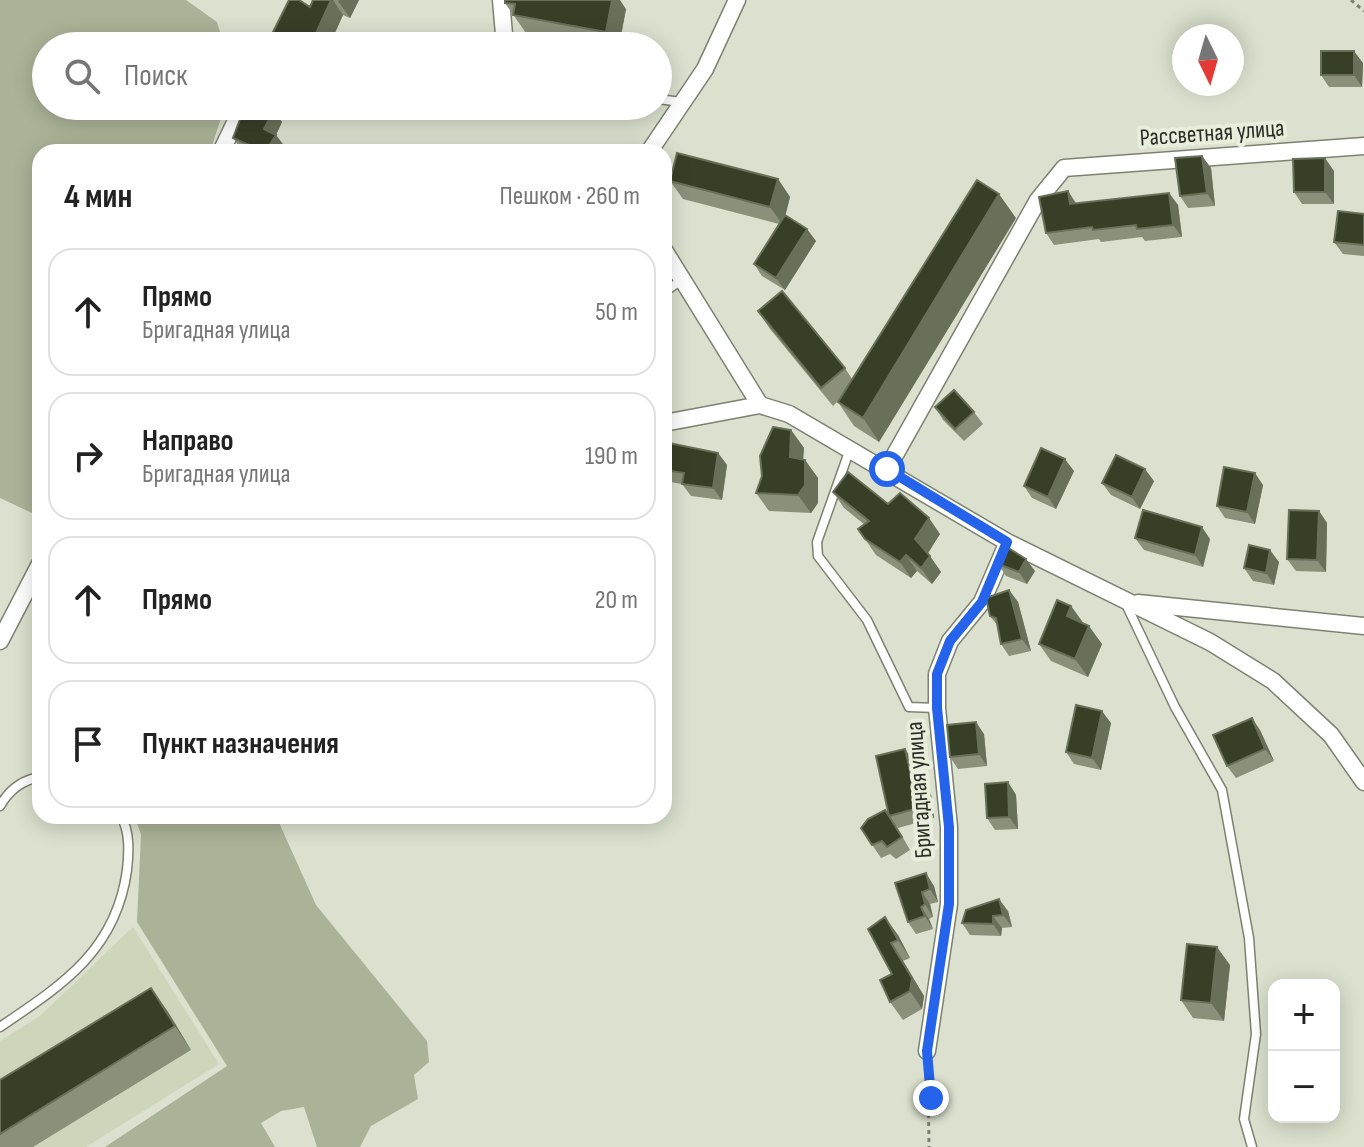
<!DOCTYPE html>
<html lang="ru">
<meta charset="utf-8">
<style>
:root{--surface:#fff;--page:#f2f2f2;--text:#222;--muted:#767676;--line:#e0e0e0}
body{margin:0;font-family:"Sofia Sans Condensed",sans-serif;background:var(--page);color:var(--text)}
.controls{position:absolute;right:24px;bottom:24px;display:grid;overflow:hidden;border-radius:16px;box-shadow:0 4px 20px #0003}
.controls button{width:72px;height:72px;display:grid;place-items:center;padding:0;border:0;border-bottom:2px solid var(--line);background:var(--surface);color:var(--text);font:40px sans-serif}
.compass{position:absolute;left:1172px;top:24px;width:72px;height:72px;border-radius:50%;background:var(--surface);box-shadow:0 4px 20px #0003;rotate:175deg}
.stop{position:absolute;width:24px;height:24px;margin:-18px;border:6px solid #2563eb;border-radius:50%;background:#fff}
.stop.end{background:#2563eb;border-color:#fff;box-shadow:0 2px 8px #0008}
.list{margin:0;padding:0;list-style:none}
h2{display:flex;justify-content:space-between;align-items:center;height:104px;margin:0;padding:0 32px;font-size:34px}
h2 small{font-size:26px;font-weight:400;color:var(--muted)}
.list li{display:grid;grid-template-columns:52px 1fr auto;gap:24px;align-items:center;box-sizing:border-box;height:128px;margin:0 16px 16px;padding:0 16px;border:2px solid var(--line);border-radius:24px}
.list b{display:block;font-size:30px;white-space:nowrap}
.list p{margin:0;font-size:26px;white-space:nowrap;color:var(--muted)}
.list em{font-size:26px;font-style:normal;color:var(--muted)}
.icon{flex:none;width:44px;height:44px;fill:none;stroke:currentColor;stroke-width:2;stroke-linecap:round;stroke-linejoin:round}
.map{position:relative;flex:none;width:1364px;height:1147px;overflow:hidden}
.search{position:absolute;background:var(--surface);box-shadow:0 4px 20px #0003;left:32px;top:32px;width:640px;height:88px;display:flex;align-items:center;gap:20px;box-sizing:border-box;padding:0 28px;border-radius:44px;color:var(--muted);font-size:30px}
.panel{position:absolute;background:var(--surface);box-shadow:0 4px 20px #0003;left:32px;top:144px;width:640px;height:680px;border-radius:24px}
.map>svg:first-child{display:block}
.built{fill:#cdd6bb}
.forest{fill:#aab397}
.lines{fill:none;stroke-linecap:round;stroke-linejoin:round}
.service-casing{stroke:#7c8270;stroke-width:11}
.minor-casing{stroke:#7c8270;stroke-width:19}
.path{stroke:#7c8074;stroke-width:3;stroke-dasharray:4 4;stroke-linecap:butt}
.service{stroke:#fff;stroke-width:8}
.minor{stroke:#fff;stroke-width:16}
.wall{fill:#8a907a}
.shaded-wall{fill:#697059}
.building{fill:#383f27;stroke:#697059;stroke-width:2}
.route{stroke:#2563eb;stroke-width:10}
.labels{text-anchor:middle;dominant-baseline:central;stroke-width:8;stroke-linejoin:round;paint-order:stroke}
.street-label{font-size:24px;fill:#2c2e27;stroke:#e8eedb}
</style>
<div class="map">
<svg width="1364" height="1147" viewBox="0 0 1364 1147">
<rect width="100%" height="100%" fill="#dbe1ce"/>
<path class="built" d="M133,927L219,1064L86,1147H0V1041L41,1015Z"/>
<path class="forest" d="M0,0H186L217,22L224,46H46V106H225L210,152H40V511L34,514L0,498Z
M134,816H276L316,905L427,1041L429,1062L414,1075L418,1099L371,1126L360,1147H317L304,1107L281,1111L261,1123L275,1147H105L227,1066L137,922L141,834Z"/>
<g class="lines">
<g class="service-casing">
<path id="service" d="M658,99L681,102
M664,292L682,280
M850,449L817,542L818,556L867,620L909,707L937,708
M1125,602L1175,707L1222,790L1249,938L1256,1034L1244,1119L1252,1147
M0,806C9,790 22,780 40,777
M0,1027C62,985 116,951 127,870C129,852 130,832 121,816"/>
</g>
<g class="minor-casing">
<path id="minor" d="M501,0L505,46
M221,152L243,106
M649,152L705,69L737,0
M664,250L760,405
M664,423L760,405L789,414L1007,542L1210,642L1273,681L1331,735L1364,782
M887,469L1038,200L1064,168L1364,146
M1138,603L1364,626
M0,641L40,564
M927,1051L949,904V827L937,708V674L950,641L982,602L1007,544"/>
</g>
<path class="path" d="M1351,0L1364,11
M928,1066L929,1147"/>
<use href="#service" class="service"/>
<use href="#minor" class="minor"/>
</g>
<path class="wall" d="M313,0H359L350,18L343,15L329,46H266L310,7Z
M505,3L626,9L619,46H594L526,33Z
M1363,63L1362,87H1329L1321,75Z
M282,122L276,135L285,147L281,152H246L242,150L233,138Z
M1202,156L1211,168L1215,206L1188,208L1180,196Z
M1334,171V204H1302L1294,192Z
M778,179L790,197L785,216L816,241L785,290L762,276L754,264L779,224L683,199L670,181Z
M1068,191L1076,203L1169,193L1178,205L1182,237L1145,241L1142,237L1101,242L1099,239L1054,245L1046,233Z
M1364,214V256L1343,254L1334,242Z
M1016,218L879,442L854,426L838,402V401L833,406L770,329L758,311L845,368L852,379Z
M935,407L974,412L983,424L964,441L943,420Z
M791,430L804,448L803,459L805,460L818,478V503L811,513L769,511L756,493Z
M664,442L718,453L727,465L722,500L691,496L682,484L664,481Z
M1074,471L1056,509L1032,498L1024,486Z
M1154,481L1140,509L1111,495L1102,483Z
M1263,485L1255,524L1225,518L1217,506Z
M833,492L888,504L940,534L927,553L941,572L932,584L917,571L911,578L876,555L858,529L865,525L844,508Z
M1319,511L1327,523L1326,572L1296,571L1287,559Z
M1135,538L1210,539L1203,567L1144,550Z
M1279,562L1274,585L1253,581L1244,568Z
M998,564L1035,571L1027,584L1006,576Z
M1009,590L1018,602L1031,651L1009,656L1001,644L997,625L990,616Z
M1071,606L1083,623L1102,644L1088,677L1051,661L1039,644Z
M1111,723L1101,770L1074,764L1066,752Z
M1260,730L1274,761L1236,778L1227,766Z
M984,734L987,766L958,769L950,757Z
M905,749L913,761L918,782H922L931,794L934,818L898,828L889,816Z
M1008,782L1016,795L1018,829L995,830L987,818Z
M894,822L910,850L896,859L890,854L881,858L861,828Z
M895,883L934,886L938,902L930,904L933,917L929,919L933,929L916,934L908,922Z
M1008,911L1012,927L1002,928L1001,936L970,935L962,923Z
M868,929L898,935L910,958L903,961L924,996L922,1009L903,1020L890,1002L892,974Z
M1230,965L1224,1021L1193,1018L1181,1000Z
M151,988L168,1012L191,1050L33,1147H0V1080Z"/>
<path class="shaded-wall" d="M331,0H333L343,15L329,46H314L312,42Z
M339,0H359L350,18L338,1Z
M612,0H620L626,9L619,46H615L606,32Z
M1354,51L1363,63L1362,87L1354,75Z
M274,110L282,122L275,137L276,135L285,147L281,152H265L264,129Z
M1202,156L1211,168L1215,206L1207,193Z
M1325,158L1334,171V204L1325,192Z
M778,179L790,197L783,225L770,207Z
M1068,191L1076,204H1070Z
M1169,193L1178,205L1182,237L1173,225Z
M999,194L1016,218L879,442L863,418Z
M807,229L816,241L785,290L776,278Z
M791,430L804,448L802,475L790,457Z
M718,453L727,465L722,500L713,488Z
M1065,459L1074,471L1056,509L1048,497Z
M805,460L818,478V503L811,513L798,495Z
M1145,469L1154,481L1140,509L1132,497Z
M1255,473L1263,485L1255,524L1247,512Z
M1319,511L1327,523L1326,572L1317,560Z
M929,518L940,534L927,555L915,539Z
M1202,527L1210,539L1203,567L1195,555Z
M1270,550L1279,562L1274,585L1266,573Z
M906,555L917,571L911,578L900,562Z
M930,556L941,572L932,584L921,568Z
M1026,559L1035,571L1027,584L1019,572Z
M1009,590L1018,602L1031,651L1022,639Z
M1071,606L1084,624L1067,616Z
M1089,626L1102,644L1088,677L1075,659Z
M1102,711L1111,723L1101,770L1092,758Z
M1252,718L1260,730L1274,761L1265,749Z
M976,722L984,734L987,766L979,754Z
M905,749L913,761L921,796L913,784Z
M922,782L931,794L934,818L925,806Z
M1008,782L1016,795L1018,829L1009,817Z
M926,873L934,886L938,902L930,889Z
M922,892L930,904L933,917L925,904Z
M999,899L1008,911L1012,927L1003,915Z
M921,907L929,919L933,929L925,916Z
M993,916L1002,928L1001,936L993,924Z
M885,917L898,935L910,958L898,940Z
M891,943L903,961L924,996L922,1009L910,991Z
M1217,947L1230,965L1224,1021L1211,1003Z
M151,988L168,1012L191,1050L175,1026Z"/>
<path class="building" d="M289,0H299L310,7L313,0H331L312,42L316,46H266Z
M505,0H612L606,32L513,15L515,4L505,3Z
M1321,51H1354V75H1321Z
M245,106H271L274,110L264,129L276,135L265,152L233,138Z
M677,153L778,179L770,207L670,181Z
M1202,156L1207,193L1180,196L1175,158Z
M1325,158V192H1294L1293,159Z
M977,180L999,194L863,418L838,402Z
M1068,191L1070,204L1169,193L1173,225L1137,229L1136,225L1093,230L1092,227L1046,233L1039,197Z
M1338,211L1364,214V245L1334,242Z
M785,215L807,229L776,278L754,264Z
M782,291L845,368L821,388L758,311Z
M954,390L974,412L955,429L935,407Z
M773,427L791,430L790,457L805,460V485L798,495L756,493L762,476L760,456Z
M664,442L718,453L713,488L682,484L684,473L664,470Z
M1041,448L1065,459L1048,497L1024,486Z
M1116,455L1145,469L1132,497L1102,483Z
M1224,467L1255,473L1247,512L1217,506Z
M848,472L888,504L900,493L929,518L915,539L930,556L921,568L906,555L900,562L865,539L858,529L869,521L833,492Z
M1143,510L1202,527L1195,555L1135,538Z
M1289,510L1319,511L1317,560L1287,559Z
M1249,545L1270,550L1266,573L1244,568Z
M1005,546L1026,559L1019,572L998,564Z
M1009,590L1022,639L1001,644L996,618L990,616L986,598Z
M1057,600L1071,606L1067,616L1089,626L1075,659L1039,644Z
M1076,705L1102,711L1092,758L1066,752Z
M1252,718L1265,749L1227,766L1213,735Z
M976,722L979,754L950,757L947,725Z
M905,749L913,784L922,782L925,806L889,816L876,756Z
M1008,782L1009,817L987,818L985,784Z
M885,810L902,837L887,847L882,841L872,845L861,828L868,819Z
M926,873L930,889L922,892L925,904L921,907L925,916L908,922L895,883Z
M999,899L1003,915L993,916V924L962,923L966,910Z
M885,917L898,940L891,943L912,978L910,991L890,1002L880,980L892,974L868,929Z
M1187,944L1217,947L1211,1003L1181,1000Z
M151,988L175,1026L0,1134V1080Z"/>
<g class="lines">
<path class="route" d="M887,469L1007,542L982,602L950,641L937,674V708L949,827V904L927,1051L931,1098"/>
</g>
<g class="labels">
<g class="street-label">
<text transform="translate(1212 133) rotate(-4)">Рассветная улица</text>
<text transform="translate(919 790) rotate(-94)">Бригадная улица</text>
</g>
</g>
</svg>
<div class="controls">
<button>+</button>
<button>−</button>
</div>
<svg class="compass" viewBox="-18 -18 36 36"><path d="M0-13l5 13h-10z" fill="#e53935"/><path d="M0 13l5-13h-10z" fill="#767676"/></svg>
<div class="stop" style="left:887px;top:469px"></div>
<div class="stop end" style="left:931px;top:1098px"></div>
<div class="search"><svg class="icon" aria-label="search" viewBox="0 0 24 24"><circle cx="10" cy="10" r="6"/><path d="M15 15l6 6"/></svg>Поиск</div>
<section class="panel">
<h2>4 мин<small>Пешком · 260 m</small></h2>
<ul class="list">
<li><svg class="icon" aria-label="ahead" viewBox="0 0 24 24"><path d="M12 20V5M6 11l6-6 6 6"/></svg><div><b>Прямо</b><p>Бригадная улица</p></div><em>50 m</em></li>
<li><svg class="icon" aria-label="right" viewBox="0 0 24 24"><path d="M7 20v-9h11M14 6l5 5-5 5"/></svg><div><b>Направо</b><p>Бригадная улица</p></div><em>190 m</em></li>
<li><svg class="icon" aria-label="ahead" viewBox="0 0 24 24"><path d="M12 20V5M6 11l6-6 6 6"/></svg><div><b>Прямо</b></div><em>20 m</em></li>
<li><svg class="icon" aria-label="arrive" viewBox="0 0 24 24"><path d="M6 21V4h12l-3 4 3 4H6"/></svg><div><b>Пункт назначения</b></div></li>
</ul>
</section>
</div>
